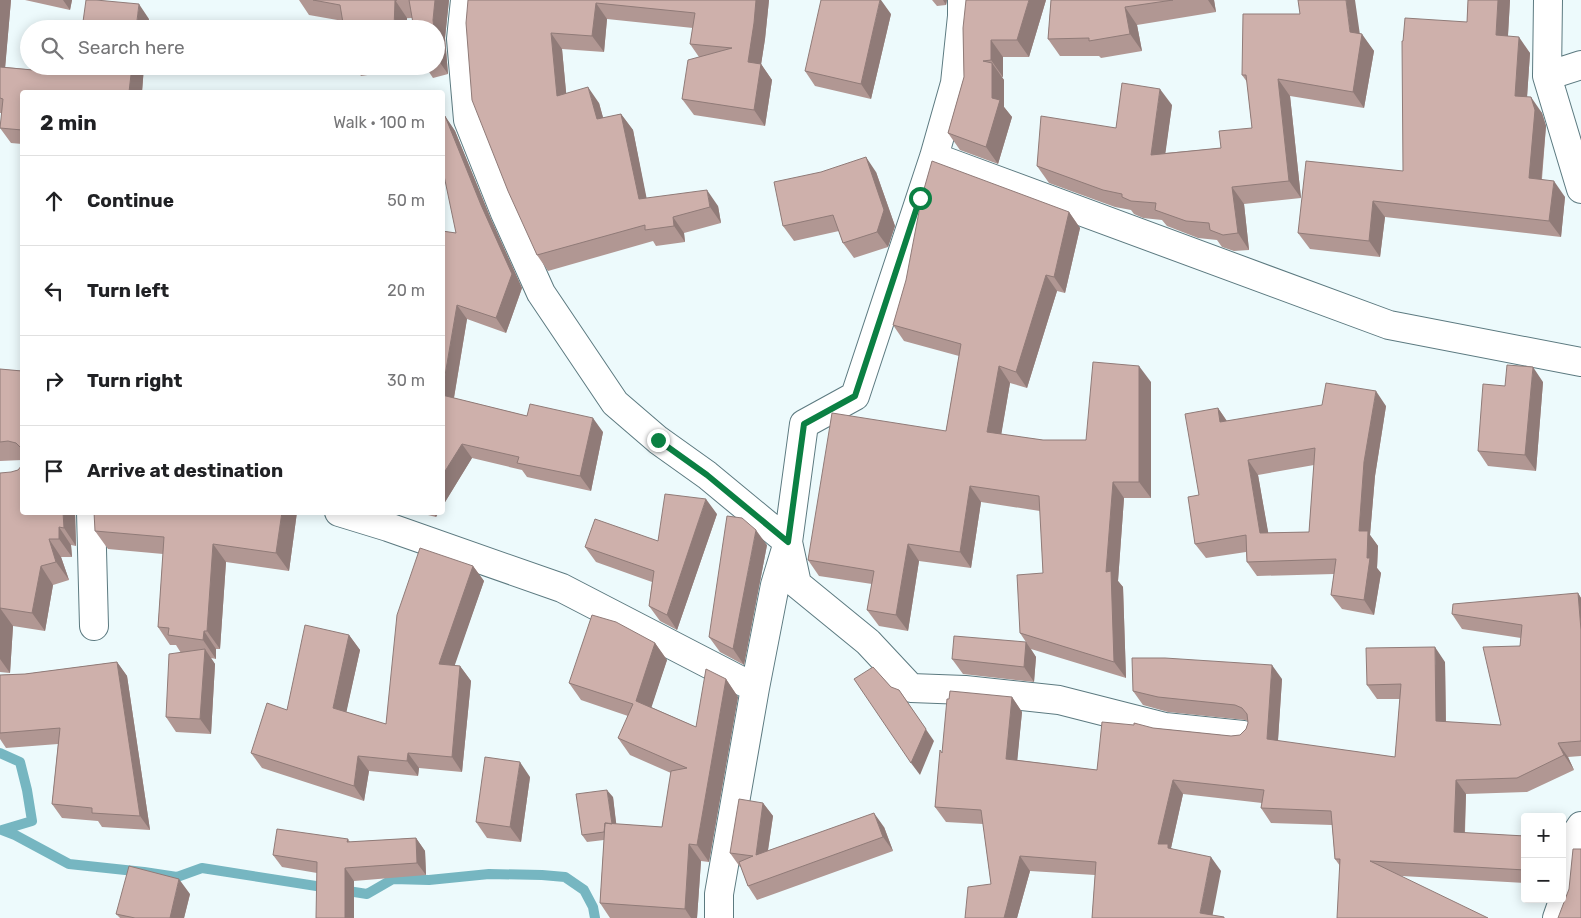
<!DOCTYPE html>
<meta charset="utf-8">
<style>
:root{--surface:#fff;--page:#f6f6f6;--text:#202124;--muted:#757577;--line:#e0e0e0}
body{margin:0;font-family:Rubik,sans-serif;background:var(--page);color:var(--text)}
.controls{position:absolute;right:15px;bottom:15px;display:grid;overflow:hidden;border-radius:5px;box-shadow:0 2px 12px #0003}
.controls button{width:45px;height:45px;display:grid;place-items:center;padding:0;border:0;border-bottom:1px solid var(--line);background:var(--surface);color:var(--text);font:25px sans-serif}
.stop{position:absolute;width:15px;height:15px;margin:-11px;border:4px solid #0b8043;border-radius:50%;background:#fff}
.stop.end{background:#0b8043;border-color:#fff;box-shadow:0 1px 5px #0008}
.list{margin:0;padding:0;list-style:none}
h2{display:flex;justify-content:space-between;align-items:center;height:65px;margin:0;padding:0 20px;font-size:21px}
h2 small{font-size:16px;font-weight:400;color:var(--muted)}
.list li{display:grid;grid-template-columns:32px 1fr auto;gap:15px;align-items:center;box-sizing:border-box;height:90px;padding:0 20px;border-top:1px solid var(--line)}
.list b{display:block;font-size:19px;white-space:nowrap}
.list em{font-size:16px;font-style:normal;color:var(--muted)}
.icon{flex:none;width:28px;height:28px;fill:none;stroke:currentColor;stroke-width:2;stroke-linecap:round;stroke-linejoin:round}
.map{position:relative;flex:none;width:1581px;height:918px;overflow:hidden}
.search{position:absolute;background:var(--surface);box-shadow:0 2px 12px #0003;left:20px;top:20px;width:425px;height:55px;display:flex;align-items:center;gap:12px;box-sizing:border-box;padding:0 18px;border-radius:28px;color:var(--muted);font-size:19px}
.panel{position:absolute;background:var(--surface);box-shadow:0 2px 12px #0003;left:20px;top:90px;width:425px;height:425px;border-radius:5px}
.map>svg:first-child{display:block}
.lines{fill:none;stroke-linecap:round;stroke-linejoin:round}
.stream{stroke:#76b6c1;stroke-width:10}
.minor-casing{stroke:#5c7a80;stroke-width:30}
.minor{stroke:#fff;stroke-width:28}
.wall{fill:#b19793;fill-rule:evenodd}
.shaded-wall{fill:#907b78}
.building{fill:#ceb0ab;stroke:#907b78;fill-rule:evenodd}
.route{stroke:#0b8043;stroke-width:6}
</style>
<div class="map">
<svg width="1581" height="918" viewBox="0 0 1581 918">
<rect width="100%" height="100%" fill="#edfafc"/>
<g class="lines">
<path class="stream" d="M0,753L20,762L27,790L32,821L2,830L15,835L69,864L144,872L177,877L202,868L367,894L393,879L429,880L489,874L542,875L565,877L584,890L593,907L595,918"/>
<g class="minor-casing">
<path id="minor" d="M465,0L461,39L468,120L505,213L541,293L615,403L658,440L707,475L788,542L797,584L868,642L911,688L965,690L1059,700L1165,727L1243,735
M1548,0L1547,76L1581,189
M1547,76L1581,65
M934,157L1389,325L1581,362
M91,512L94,626
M339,512L388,527L562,588L755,688
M719,918V894L755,688L775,585L788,542L804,424L855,396L934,157L955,83L962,16V0
M1557,918L1564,898L1567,847L1581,826"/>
</g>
<use href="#minor" class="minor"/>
</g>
<path class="wall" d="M0,0H11L5,67L77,74L78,66H144L142,92H22V144L11,143L0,128L2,113H0Z
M25,0H72L70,10Z
M299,0H449L445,38L448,74L433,78L425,66H436V29L412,18L343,21L309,15Z
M468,0H769L765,39L761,64L772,80L765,126L694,115L682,99L699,57L690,44L693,28L607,19L604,52L562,49L566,93L599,103L603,118L621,114L633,130L646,198L718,206L721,223L684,233L685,242L656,246L653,241L548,271L537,255Z
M932,0H947L946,5L937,6Z
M1046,0L1029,57H1003V77H1002L1004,80V107L1012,117L998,164L960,150L948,133L964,77L963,28Z
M1051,0H1214L1216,12L1137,25L1142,51L1101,58L1099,56H1060L1048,39Z
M1468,0H1510L1508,36L1530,53L1527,97L1542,113L1546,126L1542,179L1565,197L1561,237L1385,217L1380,257L1310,249L1298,233L1403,171V41L1467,22Z
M891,14L871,99L815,86L805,71Z
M1360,33L1374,51L1364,108L1290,96L1301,198L1244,204L1249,250L1234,251L1222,247L1217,240L1198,238L1167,226L1162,220L1143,218L1134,214L1131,210L1115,207L1049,183L1037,166L1116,128L1172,105L1165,153L1221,148L1252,128L1247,82L1242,75Z
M354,66H406V69L361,76Z
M445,116L455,131L491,219L522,288L506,333L467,319L454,398L527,416L603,432L591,491L527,477L522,470L472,458L442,507V231L456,233Z
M876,172L895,226L888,247L854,258L843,243L839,231L794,241L783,226Z
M1069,212L1080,228L1065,293L1057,291L1027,388L1010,383L1001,434L1043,440H1086L1151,382V498H1124L1118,581L1123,587L1126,678L1031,649L1036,657L1034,682L963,674L952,659L1026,642L1020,633L1043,573L1040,511L981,502L971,568L919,561L908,631L879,626L867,610L872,584L819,576L808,560L946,431L959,356L904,341L893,325Z
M0,369L22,371V460L0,461Z
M1543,382L1536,471L1488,466L1478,451L1505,386Z
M1386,406L1375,476L1370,535L1378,546L1377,568L1381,573L1374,615L1342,609L1331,595L1334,574L1257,576L1247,562L1246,552L1206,558L1195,544L1199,495L1218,408L1227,421ZM1314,465L1309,532L1268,533L1258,475Z
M0,473L75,512L76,546L71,545L72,557H61L69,580L53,585L45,631L13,626L10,673L0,672Z
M297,512L289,571L226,562L220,649H216V659L211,658L215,664L211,734L176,732L166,717L181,653L176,645H170L158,627L163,554L108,549L95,531Z
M416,512H439L436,517Z
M717,514L677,630L660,621L649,606L652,582L596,562L585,547L658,541Z
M767,545L744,665L720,652L709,637Z
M473,566L484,581L454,665L460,666L471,681L462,772L419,768L418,776L369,771L364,801L262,768L251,753L349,635L360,650L346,712L386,724Z
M1578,593L1581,598V756L1568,757L1574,770L1527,792L1466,794L1465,833L1525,836V883L1402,876L1340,866L1335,859L1332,825L1271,823L1261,808L1262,803L1183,794L1171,848L1221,871L1092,918L1095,875L1030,871L1017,918H965L991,884L983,824L946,822L935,807L942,753L1012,697L1022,712L1017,760L1097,770L1153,728L1231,736L1240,735L1246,729L1248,723V721L1245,720L1168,712L1143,705L1133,691L1282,679L1278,741L1395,757L1400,699H1377L1367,685L1445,662L1446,722L1501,725L1520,646L1521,638L1462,629L1452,614Z
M655,643L667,660L651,707L696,727L726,679L738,697L709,862L701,861L697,918H610L600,903L604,840L587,842L582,835L613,797L616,824L662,827L671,773L630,755L618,738L628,716L581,700L569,683Z
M117,662L127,676L150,830L102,827L98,821L62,818L52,804L58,744L6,748L0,739V675L25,674Z
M530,777L521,842L487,838L476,822Z
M763,803L773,816L768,851L884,827L893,851L757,900L748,886L741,867H740L730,853Z
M416,838L425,851L426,875L354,881L317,873L282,867L273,855L348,839L350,842Z
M190,894L184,918H120L116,914Z"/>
<path class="shaded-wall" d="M0,0H11L4,81L0,76Z
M63,0H72L70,10Z
M395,0L407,18V29H394Z
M435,0H449L445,38L448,74L436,57V29H434L433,20Z
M756,0H769L765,39L759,78L748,62Z
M880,0H881L891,14L871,99L861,84Z
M943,0H947L946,5Z
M1029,0H1046L1029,57L1017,40Z
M1208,0H1214L1216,12Z
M1346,0H1355L1361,42L1362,34L1374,51L1364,108L1353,92L1350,32Z
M1498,0H1510L1507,51L1496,35Z
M596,3L607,19L604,52L592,36Z
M139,4L149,19L148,29H136Z
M1125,7L1137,25L1142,51L1130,34Z
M551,33L562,49L568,112L557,96Z
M1519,37L1530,53L1526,112L1515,96Z
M991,40L1003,57V77L991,60Z
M992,63L1004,80V107L1012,117L998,164L986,147L992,98Z
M761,64L772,80L765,126L754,110Z
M132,66H144L142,92H129Z
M1278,79L1290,96L1301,198L1289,181Z
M588,87L599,103L608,135L597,119Z
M1160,89L1172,105L1163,171L1151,155Z
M1531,97L1542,113L1546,126L1540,194L1529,178Z
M621,114L633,130L650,215L639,199Z
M445,116L455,131L491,219L522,288L506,333L496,318L481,205Z
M866,157L876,172L895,226L888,247L877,232Z
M1554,181L1565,197L1561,237L1549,221Z
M1232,187L1244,204L1249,250L1238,233Z
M707,190L718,206L721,223L710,207Z
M1373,201L1385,217L1380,257L1369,241Z
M1069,212L1080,228L1065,293L1054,277Z
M673,217L684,233L685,242L674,226Z
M1046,275L1057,291L1027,388L1016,372Z
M457,305L467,319L452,409L442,395Z
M999,366L1010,383L999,448L987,432Z
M1139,366L1151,382V498L1139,482Z
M1533,367L1543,382L1536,471L1525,455Z
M1376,391L1386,406L1375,476L1370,535L1378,546L1377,568L1381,573L1374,615L1364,600L1367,558L1359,531L1364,462Z
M1218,408L1228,423L1220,422Z
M593,418L603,432L591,491L580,476Z
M462,444L472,458L442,507V476Z
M1248,460L1258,475L1271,548L1260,533Z
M1113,482L1124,498L1118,581L1123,587L1126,678L1114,662L1106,572Z
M970,486L981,502L971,568L960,552Z
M706,499L717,514L677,630L667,615Z
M63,512H75L76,546L64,528Z
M282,512H297L289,571L276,553Z
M433,512H439L436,517Z
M59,527L71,545L72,557L59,539Z
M756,530L767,545L744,665L733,649Z
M49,539L61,557L69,580L56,562Z
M213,544L226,562L220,649L207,631Z
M908,544L919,561L908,631L896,615Z
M41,566L53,585L45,631L32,613Z
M473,566L484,581L450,679L439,664Z
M1578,593L1581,598V630Z
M0,608L13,626L10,673L0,659Z
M204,631L216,649V659L203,640Z
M349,635L360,650L344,723L333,708Z
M1026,642L1036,657L1034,682L1024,667Z
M655,643L667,660L648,718L636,701Z
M1435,647L1445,662L1446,736L1436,721Z
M205,649L215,664L211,734L200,719Z
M117,662L127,676L150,830L140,816Z
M1272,665L1282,679L1277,754L1267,739Z
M460,666L471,681L462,772L452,757Z
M726,679L738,697L709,862L697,845Z
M899,690L934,741L920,775L911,763Z
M1012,697L1022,712L1016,774L1006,759Z
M1558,743L1568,757L1574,770L1564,755Z
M408,753L419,768L418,776L407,761Z
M358,756L369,771L364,801L354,786Z
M520,762L530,777L521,842L510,827Z
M1173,780L1183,794L1171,848L1178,859L1158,844Z
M1456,780L1466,794L1464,847L1454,832Z
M607,790L613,797L618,838L613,830Z
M763,803L773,816L765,869L756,855Z
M874,813L884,827L893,851L883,837Z
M416,838L425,851L426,875L417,863Z
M689,844L701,861L697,918H691L685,909Z
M1020,856L1030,871L1017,918H1004Z
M1211,857L1221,871L1212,918L1200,913Z
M345,868L354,881V918H345Z
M179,879L190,894L184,918H170Z"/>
<path class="building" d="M86,0H96L139,4L136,29H82Z
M313,0H397H395L394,29H344L340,5Z
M409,0H435L433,20L434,29H414Z
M468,0H756L754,23L748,62L761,64L754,110L682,99L688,60L732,48L690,44L695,13L596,3L592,36L551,33L557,96L588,87L597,119L621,114L639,199L707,190L710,207L673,217L674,226L645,230V225L537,255L508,191L472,100L466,23Z
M821,0H880L861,84L805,71Z
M966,0H1029L1017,40H991V60L983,61L992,63V98L1000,100L986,147L948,133L964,77L963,28Z
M1051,0H1173L1125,7L1130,34L1089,41V38L1048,39Z
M1298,0H1346L1350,32L1362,34L1353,92L1278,79L1289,181L1232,187L1238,233L1223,235L1210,230L1209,223L1186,221L1155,210L1156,203L1131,201L1122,197V194L1103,190L1037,166L1041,116L1116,128L1122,83L1160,89L1151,155L1221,148L1219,131L1252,128L1246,75H1242L1243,14H1300Z
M1468,0H1498L1496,35L1519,37L1515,96L1531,97L1535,110L1529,178L1554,181L1549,221L1373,201L1369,241L1298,233L1306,161L1403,171L1402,41H1403L1405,18L1467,22Z
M78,66H132L129,92H22V130L0,128L3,99L0,98V67L77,74Z
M445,116L481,205L512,274L496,318L457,305L442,393V231L456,233L442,166V117Z
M866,157L884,210L877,232L843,243L833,215L783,226L774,182L821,172Z
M932,161L1069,212L1054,277L1046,275L1016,372L999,366L987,432L1043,440H1086L1093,362L1139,366V482H1113L1106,572L1111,571L1114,662L1020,633L1017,575L1043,573L1039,496L970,486L960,552L908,544L896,615L867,610L874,571L808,560L832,413L946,431L961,344L893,325L906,280L922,196Z
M1507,365L1533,367L1525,455L1478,451L1483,384L1505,386Z
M0,369L22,371V449L16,443L8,441L0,442Z
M1326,383L1376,391L1364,462L1359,531H1368L1367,558H1370L1364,600L1331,595L1336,559L1247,562L1246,535L1195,544L1188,497L1199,495L1185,414L1218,408L1220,422L1322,405ZM1315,448L1309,532L1260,533L1248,460Z
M442,395L527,416L530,404L593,418L580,476L517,463L519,457L462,444L442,476Z
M22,465V512H63L64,528L59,527V539H49L56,562L41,566L32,613L0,608V609V473L11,472L18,470Z
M665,494L706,499L667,615L649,606L654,571L585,547L595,519L658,541Z
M94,512H282L276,553L213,544L207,631H204L203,640L168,635L169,628L158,627L164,537L95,531Z
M727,516L742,518L756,530L733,649L709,637Z
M420,548L473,566L439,664L460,666L452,757L408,753L407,761L358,756L354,786L251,753L267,703L287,710L305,625L349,635L333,708L386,724L397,615Z
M1578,593L1581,630V741L1558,743L1564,755L1517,778L1456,780L1454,832L1525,836V870L1370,861L1488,918H1337L1340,859H1335L1331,811L1261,808L1264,790L1173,780L1158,844H1168V848L1211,857L1200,913L1224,917V918H1092L1096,862L1020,856L1004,918H965L968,887L991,884L981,810L935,807L940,750L942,753L947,699H949L950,691L1012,697L1006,759L1097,770L1102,722L1134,725V723L1153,728L1231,736L1240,735L1246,729L1248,723L1247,714L1242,708L1235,705L1158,697L1133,691L1132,658H1165L1272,665L1267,739L1395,757L1401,684L1367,685L1366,648L1435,647L1436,721L1501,725L1483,647L1520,646L1522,625L1452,614L1453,604Z
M592,615L616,622L655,643L636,701L696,727L706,669L726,679L697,845L689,844L685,909L600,903L605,823L662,827L671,771L687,768L618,738L633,704L569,683Z
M954,636L1026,642L1024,667L952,659Z
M205,649L200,719L166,717L169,654Z
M117,662L140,816L92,813V808L52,804L60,728L0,733V675L25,674Z
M873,667L891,687L899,690L926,729L911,763L854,679Z
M485,757L520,762L510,827L476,822Z
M607,790L612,824L605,823L604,832L582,835L576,794Z
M739,799L763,803L756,855L874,813L883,837L748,886L739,862L753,856L730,853Z
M277,829L348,839L347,842L416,838L417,863L345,868V918H316L317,862L273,855Z
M1573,849H1581V918H1558L1569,889Z
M129,866L179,879L170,918H135L116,914Z"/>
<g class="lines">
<path class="route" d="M658,440L707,475L788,542L804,424L855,396L920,198"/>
</g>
</svg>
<div class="controls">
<button>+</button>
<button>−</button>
</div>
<div class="stop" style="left:920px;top:198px"></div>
<div class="stop end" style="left:658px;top:440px"></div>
<div class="search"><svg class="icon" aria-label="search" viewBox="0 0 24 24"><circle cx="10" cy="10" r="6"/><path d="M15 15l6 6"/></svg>Search here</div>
<section class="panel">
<h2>2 min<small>Walk · 100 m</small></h2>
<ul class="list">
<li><svg class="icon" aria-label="ahead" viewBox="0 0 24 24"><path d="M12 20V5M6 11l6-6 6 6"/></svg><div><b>Continue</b></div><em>50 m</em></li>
<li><svg class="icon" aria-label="left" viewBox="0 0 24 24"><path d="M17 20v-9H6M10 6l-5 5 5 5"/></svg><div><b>Turn left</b></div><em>20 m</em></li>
<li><svg class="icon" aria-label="right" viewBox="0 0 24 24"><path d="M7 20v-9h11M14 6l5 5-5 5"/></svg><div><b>Turn right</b></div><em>30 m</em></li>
<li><svg class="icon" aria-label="arrive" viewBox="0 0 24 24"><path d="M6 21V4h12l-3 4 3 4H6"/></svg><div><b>Arrive at destination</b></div></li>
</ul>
</section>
</div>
